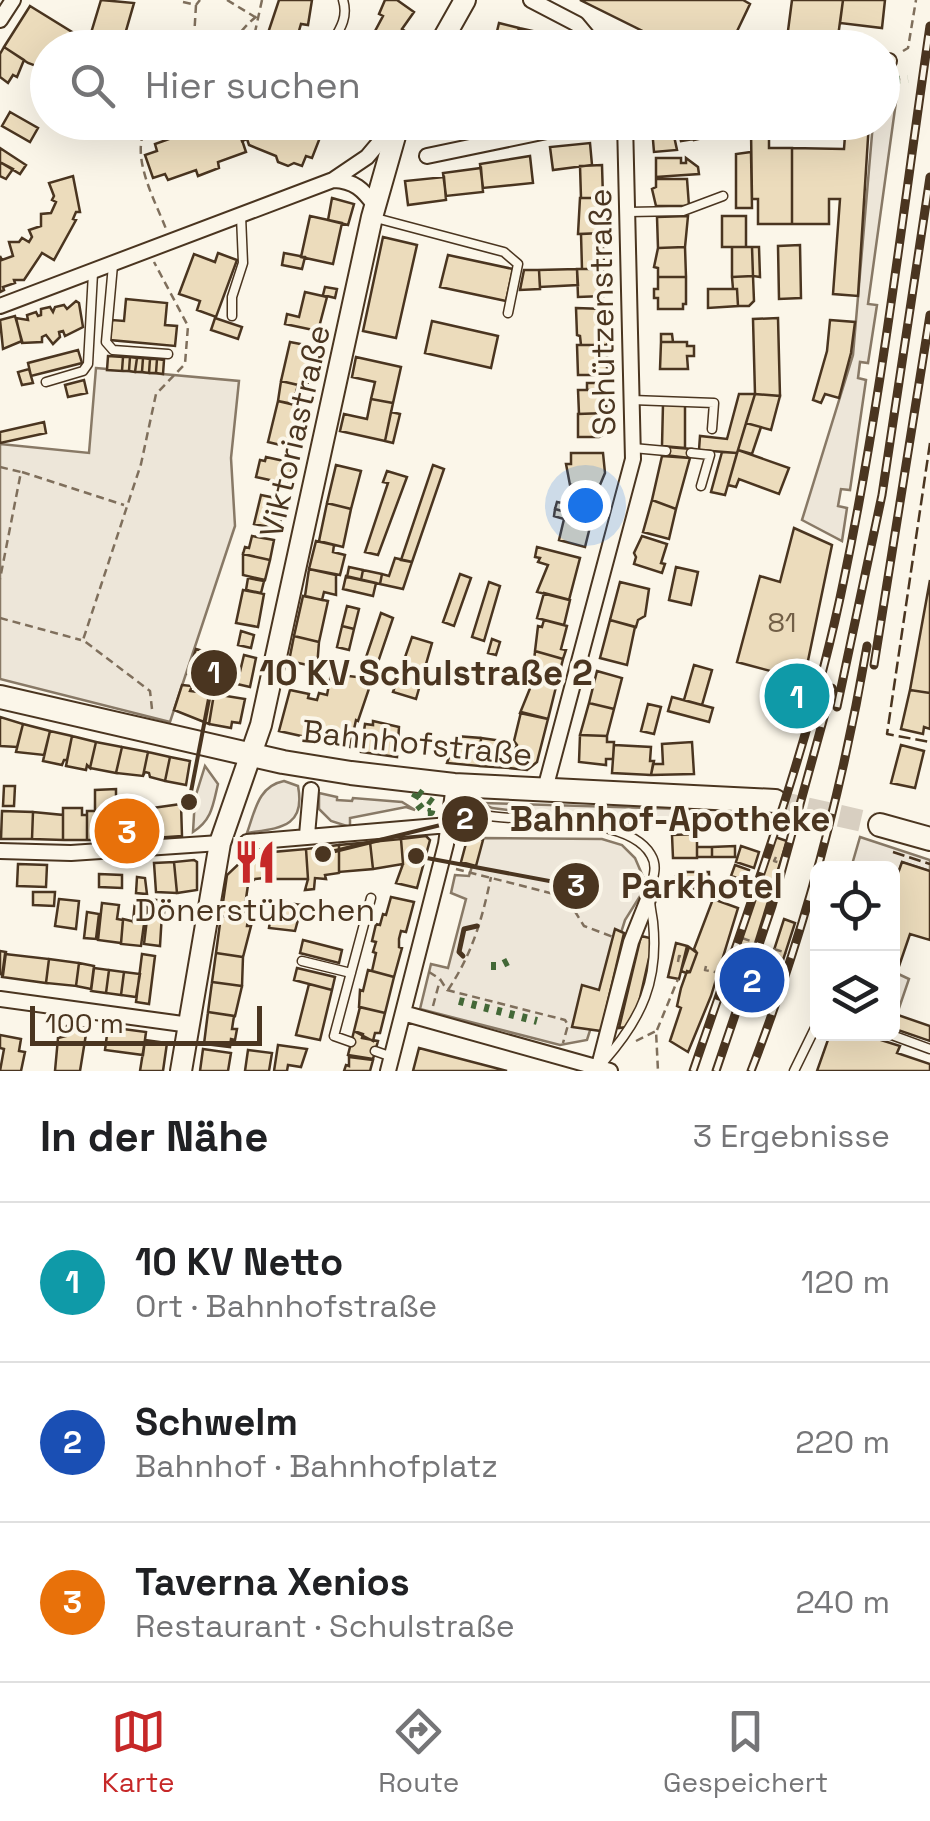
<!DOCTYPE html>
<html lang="de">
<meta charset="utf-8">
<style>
:root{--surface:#fff;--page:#f2f2f2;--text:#202124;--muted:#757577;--line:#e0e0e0;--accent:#c62828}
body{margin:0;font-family:"Space Grotesk",sans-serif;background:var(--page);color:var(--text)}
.controls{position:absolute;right:30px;bottom:30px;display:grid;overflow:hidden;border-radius:15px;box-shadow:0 10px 40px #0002}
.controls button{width:90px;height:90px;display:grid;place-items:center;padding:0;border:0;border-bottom:2px solid var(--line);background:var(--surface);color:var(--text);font:50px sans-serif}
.scale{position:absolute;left:30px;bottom:25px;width:232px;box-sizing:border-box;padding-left:10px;border:5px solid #4a3520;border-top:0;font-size:28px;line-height:35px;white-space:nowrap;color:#4a3520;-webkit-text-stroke:8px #fbf6e9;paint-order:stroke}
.you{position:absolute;left:585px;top:505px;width:35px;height:35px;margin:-25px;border:8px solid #fff;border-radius:50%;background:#1a73e8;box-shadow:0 0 0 15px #1a73e833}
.badge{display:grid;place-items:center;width:65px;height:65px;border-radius:50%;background:var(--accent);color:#fff;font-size:32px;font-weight:700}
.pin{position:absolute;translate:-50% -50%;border:5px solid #fff;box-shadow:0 2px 10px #0006}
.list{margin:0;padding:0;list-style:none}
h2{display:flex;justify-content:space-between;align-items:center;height:130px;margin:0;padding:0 40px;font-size:42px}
h2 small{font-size:32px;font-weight:400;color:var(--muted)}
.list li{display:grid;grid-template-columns:65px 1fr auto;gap:30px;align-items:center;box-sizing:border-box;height:160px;padding:0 40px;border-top:2px solid var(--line)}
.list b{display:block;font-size:38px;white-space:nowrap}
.list p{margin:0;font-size:32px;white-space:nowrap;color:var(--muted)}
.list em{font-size:32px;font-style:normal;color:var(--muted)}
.icon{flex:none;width:55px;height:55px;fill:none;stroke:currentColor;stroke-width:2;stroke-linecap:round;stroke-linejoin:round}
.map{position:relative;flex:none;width:930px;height:1071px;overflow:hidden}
.search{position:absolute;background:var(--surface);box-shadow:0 10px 40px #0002;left:30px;right:30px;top:30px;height:110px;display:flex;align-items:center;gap:25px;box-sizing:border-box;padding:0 35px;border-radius:55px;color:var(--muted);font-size:38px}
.sheet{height:610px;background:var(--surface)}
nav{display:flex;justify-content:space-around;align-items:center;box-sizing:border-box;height:140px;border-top:2px solid var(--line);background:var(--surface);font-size:28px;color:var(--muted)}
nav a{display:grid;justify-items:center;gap:5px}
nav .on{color:var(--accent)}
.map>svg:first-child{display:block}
.green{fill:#ede6d9;stroke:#887966;stroke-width:2.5}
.building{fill:#ecdcbc;stroke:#4a3520;stroke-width:2.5}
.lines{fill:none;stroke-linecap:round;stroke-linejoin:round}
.primary-tunnel{stroke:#d8cfc1;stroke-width:22;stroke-dasharray:22 11;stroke-linecap:butt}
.lane-casing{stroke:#4a3520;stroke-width:11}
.street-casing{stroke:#4a3520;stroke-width:18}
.secondary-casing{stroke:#4a3520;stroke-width:24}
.primary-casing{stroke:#4a3520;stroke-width:26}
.path{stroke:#7f6f5c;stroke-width:2.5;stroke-dasharray:8 5;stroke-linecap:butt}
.lane{stroke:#fbf6e9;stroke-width:8}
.street{stroke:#fbf6e9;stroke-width:14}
.secondary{stroke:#fbf6e9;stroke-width:20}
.primary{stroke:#fbf6e9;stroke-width:22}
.rail-casing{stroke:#4a3520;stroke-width:9}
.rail{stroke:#fbf6e9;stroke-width:5;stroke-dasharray:15;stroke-linecap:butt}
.path-bridge{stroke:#7f6f5c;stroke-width:2.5;stroke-dasharray:8 5;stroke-linecap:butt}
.hedge{stroke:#436837;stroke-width:8;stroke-dasharray:5 8;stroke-linecap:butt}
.fence{stroke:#4a3520;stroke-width:2.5;stroke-dasharray:12 5;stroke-linecap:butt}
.wall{stroke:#4a3520;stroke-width:5}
.labels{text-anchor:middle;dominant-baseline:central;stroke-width:8;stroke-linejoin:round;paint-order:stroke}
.number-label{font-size:28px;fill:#725f47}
.street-label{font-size:32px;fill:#4a3520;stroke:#fbf6e9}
.poi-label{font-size:32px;fill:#4a3520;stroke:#fbf6e9}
.leader{fill:none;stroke:#4a3520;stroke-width:4}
.callout-dot{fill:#4a3520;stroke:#fbf6e9;stroke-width:4}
.mark-label{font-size:30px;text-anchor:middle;font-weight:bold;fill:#fff}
.callout-label{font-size:35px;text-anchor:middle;font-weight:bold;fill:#4a3520;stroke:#fbf6e9;stroke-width:8;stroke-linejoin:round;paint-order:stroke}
</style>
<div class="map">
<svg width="930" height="1071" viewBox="0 0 930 1071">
<rect width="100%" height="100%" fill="#fbf6e9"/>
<path class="green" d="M899,80L868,304L877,305L868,363L860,362L858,378L866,380L850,490L841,489L838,506L847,508L842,541L802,520L853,355L873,123L882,122L883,82Z
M96,368L239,381L231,458L235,526L170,722L0,679V444L89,453Z
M205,766L218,784C213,805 212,820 193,832L195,798Z
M284,781L298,786C306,828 279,828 247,833C255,811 258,786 284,781Z
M319,793L337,797V800L352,801L353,798L402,802L415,810L406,807L350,818V827L331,821L319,809Z
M482,803L749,811L770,816L768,825H631L492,808Z
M860,837L930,860V871L902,862L893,890L892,868H851Z
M481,838L602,839L622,845L635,858L644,879L642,893L625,920L587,1040L560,1045L420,1009L431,964L448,968L466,899L451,893L455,875L469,876Z
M892,971L909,979L898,1011L893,1009Z"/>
<path class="building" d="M101,0L134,3L121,48L88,43Z
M279,0H312L308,25L301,24L294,48H263Z
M385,0H397L414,12L402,29L412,36L404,48H366L383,16L379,14Z
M580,0H743L750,4L729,48H677Z
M792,0H843L837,44L819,48L786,46Z
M843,0H885L882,28L840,23Z
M30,6L72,32L62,48H48L47,70L28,63L4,47Z
M499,23L519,28L514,48H493Z
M519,28L546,34L543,48H514Z
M154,36L171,41L169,48H151Z
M4,47L24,60L17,77L13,75L8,83L0,77V54Z
M39,67L48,70V90L32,85Z
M891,89V100L882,101V90Z
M10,112L38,128L30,142L2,126Z
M216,122H236L246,152L218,162L219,168L198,176L196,170L168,180L165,174L153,178L145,155L157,151L155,144Z
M236,122H287L321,135L312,158L306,156L302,166L294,163L288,166L278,162L276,156L249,145L247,139L242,141Z
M442,122H477L476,127L443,132Z
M671,122L677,150L654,152L652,128L657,124Z
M671,122H691L694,139L681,141L680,137L675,138Z
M691,122H721L722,134L694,140Z
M721,122H751V129L722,134Z
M846,122H869L858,296L833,294L840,199H829V224H792V148L844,149Z
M751,130H769V148H792V224H758V199H752Z
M590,143L592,165L553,170L550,147Z
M0,148L26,165L20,174L0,162Z
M751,152L752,208H736V154Z
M530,156L533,183L483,188L480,164Z
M656,158H681V163H686V158L698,167L699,174L656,177Z
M0,162L13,169L6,179L0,176Z
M602,165L603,198H581L580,166Z
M481,168L483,192L446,196L443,173Z
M73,176L80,212H76L73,219L76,220L54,260L42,253L24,280H14L15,283L3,287L4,290L0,292V256L2,260L13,256L9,242H19L22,238L29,242L32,237L29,230L41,226V214L51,213L56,202L52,200L54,196L49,183Z
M444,177L446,200L408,205L405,181Z
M656,179H687L689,206H656L652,189L656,187Z
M332,198L354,204L348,225L328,220Z
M580,198H603V233L578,234Z
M310,216L342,223L333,264L301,257Z
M688,216L685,247L658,248L657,217Z
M722,216H746V247H722Z
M603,233L604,269H582L581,234Z
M383,237L417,245L396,338L363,331Z
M800,245L801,298L779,299L778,246Z
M685,247L686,277H658V268L654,267L658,248Z
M732,247H752L753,276L732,277Z
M752,247H759L760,277L753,276Z
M218,253L237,260L216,317L197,310L200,301L179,294L194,254L215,262Z
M284,253L305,257L302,269L282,265Z
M448,255L513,269L506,301L440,287Z
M577,269H604L607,284L604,296L578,297Z
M577,269L578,285L540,287L539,270Z
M524,270H539L540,289L520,290Z
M658,277H686V304H683V309H658V298H654V289H658Z
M732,277L753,276L754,301L749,306H738L737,289H733Z
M325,287L337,289L335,298L323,295Z
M708,289H737L738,306L708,308Z
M305,292L327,297L318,331L285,324L287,314L299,317Z
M126,299L167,303L165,325L177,326L175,346L110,340L112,320L124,321Z
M76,301L79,303L83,327L65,336L63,331L59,332L60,337L53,344L46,335L42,337V342L22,343L16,318L28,320L27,315L36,312L38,316L41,315V309L50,307L53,312L55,307L64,305L67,309Z
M576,308L604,309L606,326L609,325L607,345H581L580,336L577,335Z
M15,316L22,341L3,349L0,320Z
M215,318L242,327L238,339L211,330Z
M778,318L780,396L755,394L753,319Z
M830,320L855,322L851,353L839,398L825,394L821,403L813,400L827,351Z
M432,321L498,336L491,368L425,353Z
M661,334H672L673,342H661Z
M290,342L316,347L307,387L281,381Z
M661,342H687V346H694V356H687L688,369H660Z
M577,345H607V375H578Z
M78,350L82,363L31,376L28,363Z
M108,356L123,357L122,371L107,370Z
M123,357H130L129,371H122Z
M130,357L137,358L135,372L129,371Z
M356,357L401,367L393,403L371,399L375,382L352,377Z
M137,358H143L142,372H135Z
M143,358L150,359L149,373L142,372Z
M150,359H157L156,373H149Z
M157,359L164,360L163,374L156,373Z
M29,369L33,383L22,385L18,372Z
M84,380L87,393L68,397L65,385Z
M281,381L298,385L293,404L278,401Z
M587,383H601V390H587Z
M578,390H607L606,413L579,414Z
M739,394H755L737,453L699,450L700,436L727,439Z
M755,394L780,396L771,430L746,423Z
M371,399L393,403L385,441L340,431L344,414L367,419Z
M278,401L303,407L293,448L268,442Z
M663,404H685V448L662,446Z
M391,412L400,414L393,443L385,441Z
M606,413V424L610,431L599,437H578V414Z
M44,422L46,433L0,443V432Z
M746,423L761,427L752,454L738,450Z
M667,447L692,449L690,458L664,455Z
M738,450L789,468L779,494L739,479L736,487L728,485Z
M722,452L737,453L725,495L711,492Z
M571,453H603L605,473L597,492L570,485L566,464H571Z
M662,456L690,458L676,509L652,500Z
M266,457L293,463L288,484L256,477L260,460L265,461Z
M336,465L361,471L351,509L327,503Z
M433,465L444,469L412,562L401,560Z
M387,471L407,477L378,555L365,552L388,483L383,482Z
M572,485L597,492L600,498L592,519L555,509L557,502L567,504Z
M261,495L285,500L279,529L254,524Z
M652,500L676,509L669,539L643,532Z
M327,503L351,509L343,547L319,541Z
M555,509L592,519L585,547L559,540L564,519L554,516Z
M794,528L832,545L804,680L737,662L760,576L780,582Z
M252,536L274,540L270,560L243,554L245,547L249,548Z
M642,536L667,544L661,563L665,564L662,573L634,564L636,557L634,553Z
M316,541L334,545L333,552L345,555L340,575L309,569Z
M537,547L580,558L569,600L537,592L548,565L538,562L540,558L535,557Z
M243,554L270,560L265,580L243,575Z
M395,558L412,562L403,589L380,584L382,574L389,576Z
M349,567L363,570L361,580L347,577Z
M676,567L698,572L691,605L669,600Z
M309,569L336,575V595L324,592L322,600L305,596Z
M363,570L382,574L380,584L361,580Z
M460,574L471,578L454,626L443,622Z
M346,576L376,583L373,596L343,589Z
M248,578L264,581L261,593L246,590Z
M930,580V693L910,690Z
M489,582L500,586L484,641L472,637Z
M620,582L649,589L645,616L638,620L636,627L610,620Z
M243,590L264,594L258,627L236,623Z
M544,593L570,600L564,625L537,618Z
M303,596L328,601L319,642L294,636Z
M347,606L359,609L354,629L342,626Z
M381,613L393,618L358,721L356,720L350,747L279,731L290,690L309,694L308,698L317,700L319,693L327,695L331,674L366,678L360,675Z
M544,620L567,626L561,649L566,650L563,659L535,651L538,626L542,627Z
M610,620L635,627L627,665L600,658Z
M342,626L354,629L349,650L337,647Z
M241,631L254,635L251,648L238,645Z
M294,636L319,642L317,667L289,661Z
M412,637L432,643L416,699L393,692Z
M492,639L500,642L496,655L488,653Z
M196,649L207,652L198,678L188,674Z
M535,651L563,659L556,687L532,681Z
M244,655L256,658L250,687L237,684Z
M694,665L712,670L702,705L684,700Z
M597,671L622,678L614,709L589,703Z
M533,681L556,687L548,719L520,713Z
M182,685L192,686L190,691L214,694L209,724L174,710Z
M910,690L930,693V729L924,727L923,734L901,729Z
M214,694L245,699L240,723L232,722L231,728L209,724Z
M672,697L713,708L709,722L668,711Z
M589,703L614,709L607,736L580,735Z
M648,704L661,707L654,734L641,731Z
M521,712L548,719L537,762L527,770L509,768L511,747L516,748L517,745L514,741Z
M0,717L23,724L17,747L0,746Z
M373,721L399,727L397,757L361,752L365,724L373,725Z
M23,724L50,731L44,755L16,752Z
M50,731L72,736L67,760H64L62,765L43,761Z
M580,735L607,736V742H614L613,759H606V765L579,762Z
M72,736L96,742L90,768L87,765L86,770L66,766Z
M456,736L481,738L479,766L447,763Z
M481,738L509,742L511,747L509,768L479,766Z
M96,742L122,747L116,773L90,768Z
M692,742L694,774L651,775L653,764H663L662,744Z
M614,745L651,747L650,761H654L651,775L612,773Z
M901,745L924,751L915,788L891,783Z
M122,747L148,752L143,776L116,773Z
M148,752L170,757L165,781L150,777L149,773L145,772L143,776Z
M170,757L190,761L186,785L165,781Z
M4,786H15L14,806H3Z
M116,789V805H104V811H95V790Z
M185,796L194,797L193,809L184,808Z
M181,804L182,836L139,839L138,810Z
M63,808H82V815H87V840H63Z
M138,810L139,839L116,840V811Z
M2,811L33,812L32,839H1Z
M87,811H116V840H87Z
M33,812L63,815V840L32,839Z
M672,835L697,834V858H673Z
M426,836L430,840L417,888L396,883L403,864L401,839Z
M468,836L483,840L476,866L461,862Z
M775,837L787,841L737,1001L722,996Z
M401,839L403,864L373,869L370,842Z
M370,842L373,869L339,872V845Z
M339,845V873L325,875L326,879L315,878L314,889L305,890L308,879L306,849Z
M735,846V857H712V847Z
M741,846L759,852L754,868L736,862Z
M697,847H712V857H697Z
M306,849L308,879H275L273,852Z
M273,855L275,877L255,879L248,885L243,919L221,916L227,875L245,858Z
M194,860L197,862V890L177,893L174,862Z
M174,862L177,893L156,892L154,863Z
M902,862L930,871V940L910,934L897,972L892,971V890Z
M18,864L47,865L46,887L17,886Z
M735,865L749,870L746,881L731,876Z
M679,872H709V886L706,890L681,887L676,876Z
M99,874L122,875V888L99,887Z
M137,877L145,878L147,894L136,893Z
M33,892H55L54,906L33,905Z
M391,897L414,902L406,932L401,931L399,939V947L402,948L394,977L372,971L376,953L373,952L376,942L372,941L376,924L380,925L383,914L386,915Z
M59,899L79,901L76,929L55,926Z
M149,899L165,901L164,913L148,911Z
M713,899L738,908L711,996L688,1052L670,1041L681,1008L677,1006L681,988L687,971L690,972L697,953L694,949Z
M135,901L146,902L144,924L133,922Z
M273,901L302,905L295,931L269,928Z
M102,903L119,905L117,919L123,920L121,943L98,940Z
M148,911L162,913L160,946L144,944Z
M87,912L99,914L96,939L84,938Z
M221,916L248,919L247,926H251L243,957L216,953Z
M123,919L144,924L141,946L121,944Z
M784,919L795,923L774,988L763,984Z
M615,929L624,933L601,1031L572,1027L582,985L599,990Z
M641,936L650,938V954L637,1011L627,1027L619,1028Z
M303,940L342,950L339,963L300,953Z
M676,943L687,946L679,979L668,977Z
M689,947L697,953L690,972L686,973L681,971Z
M0,951L6,952L3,975L0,974Z
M216,953L243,957L242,986L212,982Z
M5,954L49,959L46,983L2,977Z
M142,954L155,956L149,1004L136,1002Z
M49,959L79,963L76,986L46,983Z
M79,963L94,966L91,989L76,986Z
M94,968L109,970L106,993L91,991Z
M297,968L335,977L332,990L294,980Z
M109,970L124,972L121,995L106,993Z
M368,970L394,977L385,1013L359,1007L360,990L363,991Z
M124,972L140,974L136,997L121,995Z
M212,982L242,986L235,1016L208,1012Z
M309,984L332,990L320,1040L296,1035Z
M360,1007L385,1013L380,1033H375L373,1041L354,1031Z
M208,1012L234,1016L232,1029H237L235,1040L231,1039L230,1047L204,1044Z
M895,1014L930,1026V1041L892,1028Z
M67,1026L87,1028L80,1071H55L58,1038L66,1036Z
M108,1027L146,1032L143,1055L105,1050Z
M354,1031L363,1034L362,1038L378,1041L373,1059L348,1055Z
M830,1034H862L900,1046L897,1053L930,1064V1071H817Z
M0,1035L21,1039L19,1051L25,1052L21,1071H0L4,1049L0,1048Z
M145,1040L167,1043L163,1071H140Z
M278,1045L307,1049L301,1067L288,1065L287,1071H274Z
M419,1048L507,1071H413Z
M203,1049L231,1053L228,1071H200Z
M248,1050L272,1053L269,1071H245Z
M349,1057L373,1060L370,1071H344L346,1065L349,1066Z"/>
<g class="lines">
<path class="primary-tunnel" d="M775,801L880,825"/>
<g class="lane-casing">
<path id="lane" d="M329,48C338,32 349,19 343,0
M628,212L683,211L723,196
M372,217L504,252L518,264L508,313
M113,265L106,342L113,350L168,354
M232,316V297L243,263L241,216
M46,382L83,371L88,364L93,273
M632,400L714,403L712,429
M633,448L666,451
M691,453L710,455L701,486
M454,799V805C464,808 473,812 483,815C524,823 628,814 651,855C660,870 649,883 650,899C650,906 652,914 653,922C659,980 642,1018 604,1061
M302,961L351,973
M889,1034L930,1049
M351,1042L334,1036L371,898
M375,1051L392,1057
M794,1071L818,1022"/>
</g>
<g class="street-casing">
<path id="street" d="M531,0L577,24L597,48
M0,20L13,0
M882,62L889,61
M427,156L590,122
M334,180C354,181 363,189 375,206
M0,306L333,180L367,157L394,125
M545,789L633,459L625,122
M307,835L311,790
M247,842L449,825
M0,851L71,853L220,843
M0,999L190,1025
M403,1013L610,1071
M599,1066L631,942L649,897
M388,1071L446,844L454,785"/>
</g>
<g class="secondary-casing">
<path id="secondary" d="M438,48L465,0
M181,1071L220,843L261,725L372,217L399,122"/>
</g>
<g class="primary-casing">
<path id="primary" d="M0,697L283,762L351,773L454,785L775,801
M880,825L930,839"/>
</g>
<path class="path" d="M227,0L255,17
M262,0L255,32L265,37
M183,2L196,5L200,0
M196,5L194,38L211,48
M222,48C237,41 244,24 259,15
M562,48L568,38
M903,51L908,48L916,0
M150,122C126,150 155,200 166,229
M0,467L21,472L0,579
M22,472L124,505
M0,618L81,640
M152,709L150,691L83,640L141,464L156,394L185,364L188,326L154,262
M625,814L643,820L644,832
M776,857L774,861L781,863
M456,869L566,897L584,926L616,938
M742,938L756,943
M774,949L787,953
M706,966L705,970L715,972
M429,972L440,979L447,990L565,1020L568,1025L563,1043
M735,982L737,979L744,981
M448,990C472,954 482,920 491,877
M757,998L765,1001L768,993
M433,1006L440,980
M657,1030L678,979
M636,1041L656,1031L658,1071"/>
<use href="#lane" class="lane"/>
<use href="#street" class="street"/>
<use href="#secondary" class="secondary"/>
<use href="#primary" class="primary"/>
<g class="rail-casing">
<path id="rail" d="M874,665L930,315
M837,707L882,495L930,177
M693,1071C748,909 810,747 844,579C882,397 903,210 930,26
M716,1071L772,906L832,688
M751,1071C804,934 842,791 867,646"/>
</g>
<use href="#rail" class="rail"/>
<path class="path-bridge" d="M678,962L679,956L683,957"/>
<path class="hedge" d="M882,81L908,79
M418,792L433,803L431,812H424L414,799Z
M491,966H499L511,960
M459,1001L537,1021"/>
<path class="fence" d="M930,443L887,734L930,742
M893,852L930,864"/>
<path class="wall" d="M463,956L459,952L464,929L477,926"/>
</g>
<defs>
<g id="restaurant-bare" transform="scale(3.45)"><path d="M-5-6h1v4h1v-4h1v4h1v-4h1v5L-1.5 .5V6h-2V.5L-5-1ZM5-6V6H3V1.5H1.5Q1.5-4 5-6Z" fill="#c62828" stroke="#fbf6e9" stroke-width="2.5" paint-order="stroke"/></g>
</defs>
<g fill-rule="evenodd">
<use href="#restaurant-bare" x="255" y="862"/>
</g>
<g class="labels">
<g class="number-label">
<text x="782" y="622">81</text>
</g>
<g class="street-label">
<text transform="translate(602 312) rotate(-91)">Schützenstraße</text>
<text transform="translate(295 431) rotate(-77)">Viktoriastraße</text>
<text transform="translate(417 743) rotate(6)">Bahnhofstraße</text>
</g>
<g class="poi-label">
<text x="255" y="910">Dönerstübchen</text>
</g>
</g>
<path class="leader" d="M189 802L214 673M323 854L465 819M416 856L576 886"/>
<g class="callout-dot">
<circle cx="189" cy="802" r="10"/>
<circle cx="323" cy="854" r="10"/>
<circle cx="416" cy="856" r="10"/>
<circle cx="214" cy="673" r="25"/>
<circle cx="465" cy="819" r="25"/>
<circle cx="576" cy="886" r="25"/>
</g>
<g class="mark-label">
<text x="214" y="683">1</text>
<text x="465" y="829">2</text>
<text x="576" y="896">3</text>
</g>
<g class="callout-label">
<text x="426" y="685">10 KV Schulstraße 2</text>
<text x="670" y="831">Bahnhof-Apotheke</text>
<text x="702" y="898">Parkhotel</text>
</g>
</svg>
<div class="controls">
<button><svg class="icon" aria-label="locate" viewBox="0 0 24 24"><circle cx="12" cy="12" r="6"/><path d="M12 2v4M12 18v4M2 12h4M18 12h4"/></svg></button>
<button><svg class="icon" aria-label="layers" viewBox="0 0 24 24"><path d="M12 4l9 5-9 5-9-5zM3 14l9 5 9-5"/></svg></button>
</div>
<div class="scale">100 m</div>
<div class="you"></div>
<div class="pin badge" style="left:797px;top:696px;background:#0f9aa8">1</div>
<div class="pin badge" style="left:752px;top:980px;background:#1a4fb4">2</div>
<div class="pin badge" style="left:127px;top:831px;background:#e8710a">3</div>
<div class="search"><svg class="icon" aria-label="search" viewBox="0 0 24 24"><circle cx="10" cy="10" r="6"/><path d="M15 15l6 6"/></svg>Hier suchen</div>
</div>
<section class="sheet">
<h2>In der Nähe<small>3 Ergebnisse</small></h2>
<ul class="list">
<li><span class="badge" style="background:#0f9aa8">1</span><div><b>10 KV Netto</b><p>Ort · Bahnhofstraße</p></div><em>120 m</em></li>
<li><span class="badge" style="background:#1a4fb4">2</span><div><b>Schwelm</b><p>Bahnhof · Bahnhofplatz</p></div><em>220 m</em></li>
<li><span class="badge" style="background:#e8710a">3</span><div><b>Taverna Xenios</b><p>Restaurant · Schulstraße</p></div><em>240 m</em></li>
</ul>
</section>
<nav>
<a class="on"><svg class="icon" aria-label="map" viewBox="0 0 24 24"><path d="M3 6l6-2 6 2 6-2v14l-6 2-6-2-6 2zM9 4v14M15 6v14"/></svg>Karte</a>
<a><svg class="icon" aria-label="directions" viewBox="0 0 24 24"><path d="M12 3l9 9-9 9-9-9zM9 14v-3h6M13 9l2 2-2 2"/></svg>Route</a>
<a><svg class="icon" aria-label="saved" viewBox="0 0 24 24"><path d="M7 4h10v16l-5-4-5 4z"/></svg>Gespeichert</a>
</nav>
